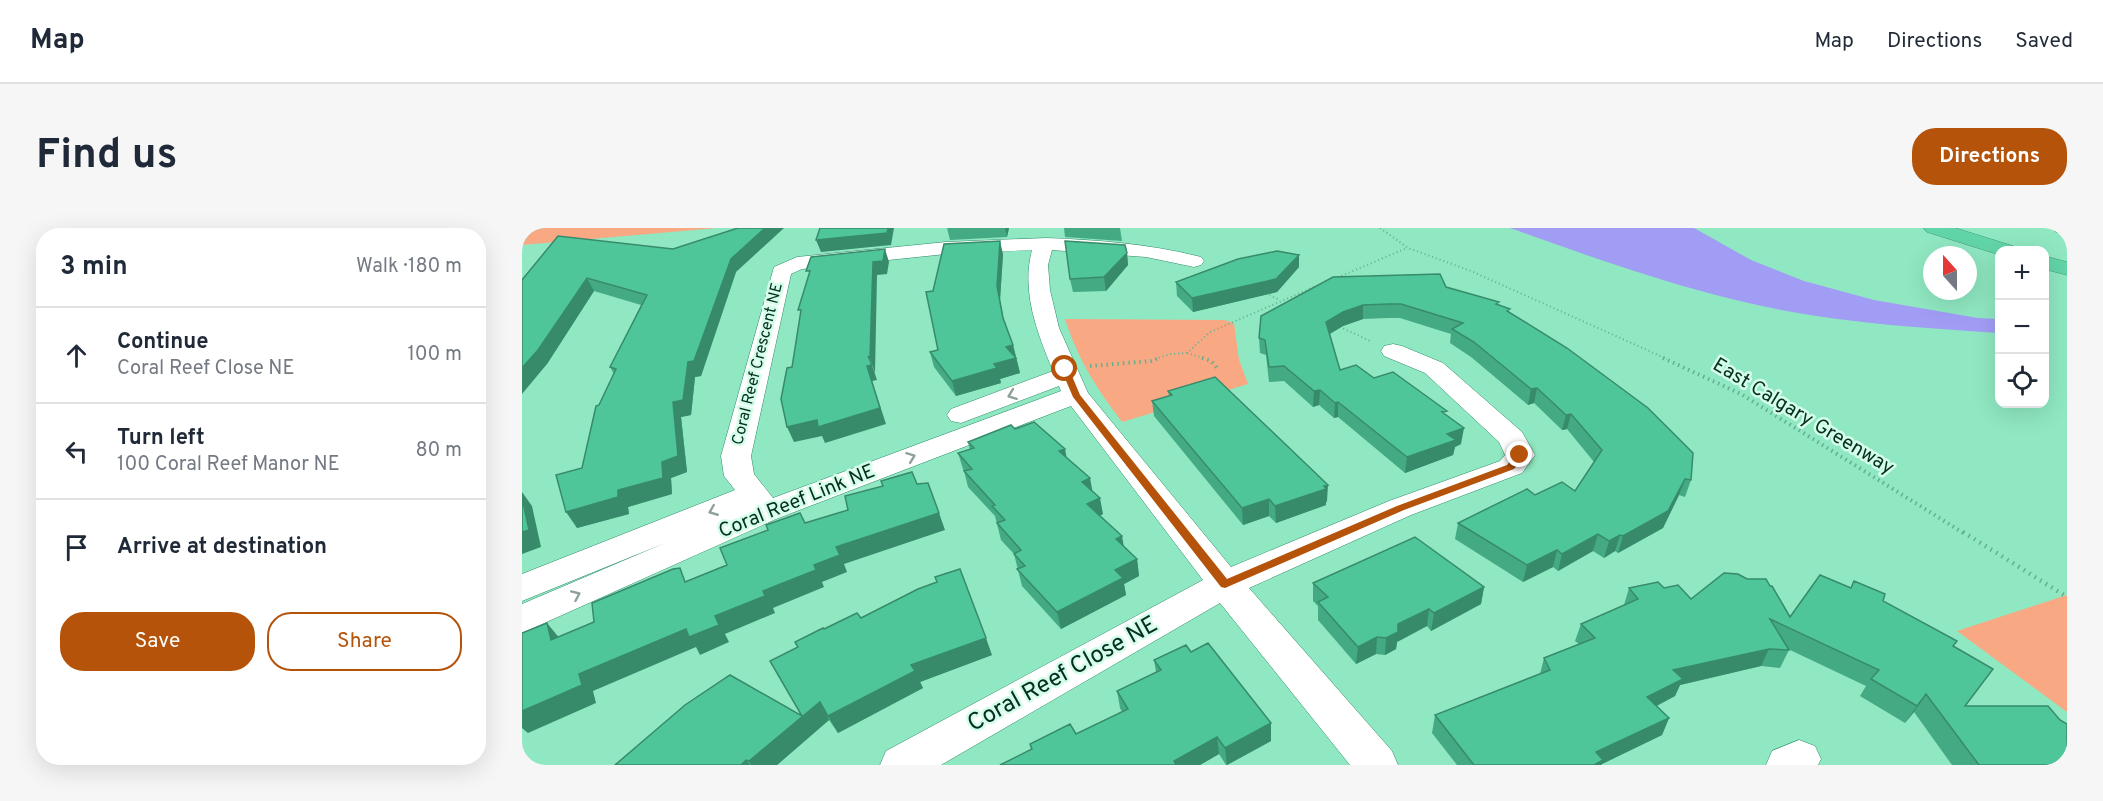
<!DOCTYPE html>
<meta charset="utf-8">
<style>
:root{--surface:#fff;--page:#f6f6f7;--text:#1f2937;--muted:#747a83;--line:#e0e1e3;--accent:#b45309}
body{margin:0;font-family:Overpass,sans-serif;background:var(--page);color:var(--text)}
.controls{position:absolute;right:18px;top:18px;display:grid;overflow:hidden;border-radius:12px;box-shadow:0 6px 24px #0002}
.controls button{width:54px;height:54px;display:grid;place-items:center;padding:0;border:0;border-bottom:2px solid var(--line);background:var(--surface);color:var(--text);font:30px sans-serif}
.compass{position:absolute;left:1401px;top:18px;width:54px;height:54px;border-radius:50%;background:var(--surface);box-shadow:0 6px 24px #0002;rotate:339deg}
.stop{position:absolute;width:18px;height:18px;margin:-14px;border:4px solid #b45309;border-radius:50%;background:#fff}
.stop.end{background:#b45309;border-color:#fff;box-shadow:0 2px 6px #0008}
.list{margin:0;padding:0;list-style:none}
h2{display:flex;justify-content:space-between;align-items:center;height:78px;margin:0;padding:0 24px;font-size:26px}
h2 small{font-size:20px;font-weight:400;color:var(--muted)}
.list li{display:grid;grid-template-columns:39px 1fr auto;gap:18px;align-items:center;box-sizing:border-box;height:96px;padding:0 24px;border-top:2px solid var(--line)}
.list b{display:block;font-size:22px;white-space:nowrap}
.list p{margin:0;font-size:20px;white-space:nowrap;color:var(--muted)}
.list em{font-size:20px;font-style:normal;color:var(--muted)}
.actions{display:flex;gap:12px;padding:18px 24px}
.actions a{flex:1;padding:14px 0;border:2px solid var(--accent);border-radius:24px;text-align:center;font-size:21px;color:var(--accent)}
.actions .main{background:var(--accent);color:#fff}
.icon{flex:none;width:33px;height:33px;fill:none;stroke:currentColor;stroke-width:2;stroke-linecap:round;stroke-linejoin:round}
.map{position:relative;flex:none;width:1545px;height:537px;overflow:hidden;border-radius:24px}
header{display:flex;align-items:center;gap:36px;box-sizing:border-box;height:84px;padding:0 30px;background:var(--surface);border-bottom:2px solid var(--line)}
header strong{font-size:28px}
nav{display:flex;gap:33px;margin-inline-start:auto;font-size:21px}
.intro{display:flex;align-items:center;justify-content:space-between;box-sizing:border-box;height:144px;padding:0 36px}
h1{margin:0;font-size:42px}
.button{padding:15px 27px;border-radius:24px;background:var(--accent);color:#fff;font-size:21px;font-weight:700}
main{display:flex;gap:36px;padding:0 36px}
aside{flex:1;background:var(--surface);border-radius:24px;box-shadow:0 6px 24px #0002}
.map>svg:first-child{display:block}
.green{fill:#f9a884}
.water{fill:#a19df5}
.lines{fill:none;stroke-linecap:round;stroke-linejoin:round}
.street-casing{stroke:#2e8b69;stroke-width:1}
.highway-casing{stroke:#429b79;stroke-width:1}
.path-far2{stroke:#65af8f;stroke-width:2;stroke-dasharray:1 3;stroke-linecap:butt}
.path-far1{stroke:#65af8f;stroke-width:4;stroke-dasharray:1.5 4;stroke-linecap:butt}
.path{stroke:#65af8f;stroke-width:4.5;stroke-dasharray:1.5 5;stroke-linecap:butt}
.street{fill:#fff;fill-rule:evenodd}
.highway{fill:#62d5a8;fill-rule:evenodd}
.wall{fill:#44aa84}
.shaded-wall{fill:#378b6b}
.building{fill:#4fc699;stroke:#378b6b;stroke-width:1.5}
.oneway{stroke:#8fa19b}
.route{fill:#b45309}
.labels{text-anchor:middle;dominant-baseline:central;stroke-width:5;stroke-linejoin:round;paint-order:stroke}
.far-street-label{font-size:16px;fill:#072f21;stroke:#d4feea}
.street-label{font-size:20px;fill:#072f21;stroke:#d4feea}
.near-street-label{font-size:24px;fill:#072f21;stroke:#d4feea}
</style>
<header>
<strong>Map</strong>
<nav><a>Map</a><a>Directions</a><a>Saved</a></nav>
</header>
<div class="intro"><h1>Find us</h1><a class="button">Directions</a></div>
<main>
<aside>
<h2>3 min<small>Walk · 180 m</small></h2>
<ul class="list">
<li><svg class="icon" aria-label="ahead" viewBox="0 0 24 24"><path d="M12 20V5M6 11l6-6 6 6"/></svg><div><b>Continue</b><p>Coral Reef Close NE</p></div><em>100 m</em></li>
<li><svg class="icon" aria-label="left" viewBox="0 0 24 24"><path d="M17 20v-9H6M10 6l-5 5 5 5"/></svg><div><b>Turn left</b><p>100 Coral Reef Manor NE</p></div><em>80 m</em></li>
<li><svg class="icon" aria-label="arrive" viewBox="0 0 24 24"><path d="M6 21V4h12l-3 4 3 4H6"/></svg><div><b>Arrive at destination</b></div></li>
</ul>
<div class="actions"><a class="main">Save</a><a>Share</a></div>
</aside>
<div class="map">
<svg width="1545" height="537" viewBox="0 0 1545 537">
<rect width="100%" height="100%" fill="#8fe8c1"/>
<path class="green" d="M0,0H195L0,17Z
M543,91L702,92L712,95L717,132L726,156L600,194C574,159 557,134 543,91Z
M1545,367V484L1435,403Z"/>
<path class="water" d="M988,0H1172L1229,32L1282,53L1352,72L1456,90L1477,91V105C1405,100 1331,96 1259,82C1167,64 1077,32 988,0Z"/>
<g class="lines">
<g class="street-casing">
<path id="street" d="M524,10C577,12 628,16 679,29L682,33L679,37L672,39L624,29L530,22L526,37L528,62L537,100L566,165L709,339L867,273L978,233L983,227L977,214L903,145L862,128L859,123L862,118L871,116L880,118L921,135L1000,204L1013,227L1000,245L889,287L727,360L870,523L876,537H828L698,375L419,537H358L364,523L681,352L549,178L254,291L0,405V376L143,315L0,373V346L213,262L202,248L199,228L252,39L275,29L424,14ZM510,22C499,64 515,104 531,143L429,181L425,187L429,193L439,195L537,158L539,163L251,270L232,246L229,228L269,46L280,41L424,26Z
M1277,512L1293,518L1299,531L1296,537H1244L1250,523Z"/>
</g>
<g class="highway-casing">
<path id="highway" d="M1402,0H1433L1491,18L1494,22H1478V27L1405,4Z
M1531,0H1545V7L1534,4Z
M1522,28L1545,34V47L1522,41Z"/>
</g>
<path class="path-far2" d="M858,0L886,20L949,43L1145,131
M812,51L885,20
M740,64L758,72
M814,97L848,113
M665,125L684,131
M633,131L648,126L665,125L688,104L799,56"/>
<path class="path-far1" d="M680,130L689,133L696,141
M1141,130L1219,166L1443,306
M568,138L629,133L637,130"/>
<path class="path" d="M1441,304L1545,369"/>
<use href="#street" class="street"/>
<use href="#highway" class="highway"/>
</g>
<path class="wall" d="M425,0H487L485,9L428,12Z
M542,0H598L600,13L543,9Z
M605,25L606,37L584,63L551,64L548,51Z
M481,26L478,72L482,94L491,117L498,145L478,151L479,155L434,168L412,139L408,124L416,122L411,63Z
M777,39L755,64L671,84L655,68L654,54Z
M214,44L179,148L173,149L169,187L159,189L165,244L149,250L150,266L106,279L107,286L55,300L60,240L77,177L92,146L88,139L119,77L72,63L25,136L0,52Z
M924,59L977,77L987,85L1169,252L1163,269L1157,267L1141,300L1096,325L1093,323L1082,330L1071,323L1036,343L1031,339L1001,354L933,311L936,295L1013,267L1053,263L1072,234L1045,201L1040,202L1012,175L1006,177L949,129L928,115L929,106L878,90H866L841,91L821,98L808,106L818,142L852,150L924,187L939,216L933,219L931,227L883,245L816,189L812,190L797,177L791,179L762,153L747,154L744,127L738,125L737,110L739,88Z
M646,163L805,273L804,274V277L754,295L747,288L721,297L632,188L630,173L647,168Z
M493,201L545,230L570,263L581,286L578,288L601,318L615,331L617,348L602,356L604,367L539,401L500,358L492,326L479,312L473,288L446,259L442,243L441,241L436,225L448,222L446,214Z
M1225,351L1248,358L1268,389L1329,360L1332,353L1361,373L1431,418L1443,478L1545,537H1430L1392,484L1383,495L1338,468L1344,458L1266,421L1267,422L1258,440L1239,438L1158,457L1153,468L1135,478L1147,490L1140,507L1080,536L1079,537H935L910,505L913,487L1018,446L1022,430L1057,416L1053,413L1059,396L1102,377L1107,360H1142L1169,371Z
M791,355L962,359L959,376L909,403L905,398L875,414L874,421L863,427L854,426L834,436L796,392V378L791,373Z
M339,390L470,427L398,454L401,460L316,505L307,492L255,537H93L280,487L275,419L273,414L302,401Z
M669,424L749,495V513L705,537H704L697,526L678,537H478L509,522L508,516L554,506L600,484L598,480L595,463L634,444L632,432Z"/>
<path class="shaded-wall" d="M243,0H262L214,44L179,148L173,149L169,187L159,189L165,244L149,250L150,266L106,279L107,286L55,300L44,284L96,262L151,174L166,134L209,31Z
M366,0H372L369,17L299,24L294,12Z
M483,0H487L485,9Z
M478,13L481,26L478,72L484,105L475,58Z
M363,21L367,34L365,46L355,47L353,145L348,130L351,34Z
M605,25L606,37L584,63L582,49Z
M777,27V39L755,64L671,84L670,70Z
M65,50L72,63L25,136L0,166V140Z
M841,77V91L821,98L804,108V94L821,84Z
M491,117L498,145L478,151L479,155L434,168L430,153L472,136L484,119Z
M350,137L355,152L350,153L364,196L303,215L300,208L272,214L265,199L295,192L345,138Z
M1015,160L1012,175L1006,177L1009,161Z
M798,162L797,177L791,179L792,163Z
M816,174V189L812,190L813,175Z
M1049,186L1045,201L1040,202L1044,187Z
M942,200L939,216L933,219L931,227L883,245L885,229L925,206Z
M543,221L546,237L537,223Z
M568,250L571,266L560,254Z
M1163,251L1157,267L1141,300L1096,325L1101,308Z
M806,257L805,273L804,274V277L754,295L753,278Z
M0,264L10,278L19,319L0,326Z
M578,270L581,286L568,292L565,276Z
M747,271V288L721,297L720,280Z
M417,285L423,302L322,336L325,344L300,354L302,359L251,380L253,385L203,406L207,414L178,427L174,419L71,463L74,475L6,505L0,500V483L57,446L193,388L292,337L314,319Z
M1076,306L1071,323L1036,343L1040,326Z
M1098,307L1093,323L1082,330L1087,313Z
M600,308L603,325L594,311Z
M1035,322L1031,339L1001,354L1005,337Z
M615,331L617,348L602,356L604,367L539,401L535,384L593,342Z
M962,359L959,376L909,403L912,385Z
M907,381L905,398L875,414L874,421L863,427L864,410L876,396Z
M25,395L39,412H29Z
M855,409L854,426L834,436L836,419Z
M464,410L470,427L398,454L401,460L316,505L306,488L389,437Z
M1247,421L1239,438L1158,457L1153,468L1118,486L1125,469L1151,442Z
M1404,466L1392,484L1383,495L1395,478Z
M298,474L307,492L255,537H229L227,533Z
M1147,490L1140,507L1080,536L1079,537H1069L1074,524Z
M749,495V513L705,537L703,520Z
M695,509L697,526L678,537H652V533Z
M224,532L228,537H219Z"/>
<path class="building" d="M216,0H243L209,31L172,133L166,134L161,172L151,174L156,228L140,234L141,250L96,262V269L44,284L34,247L60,240L74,178L77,177L94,141L88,139L125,67L65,50L16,122L0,140V52L36,8L151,21Z
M298,0H366L365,5L294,12Z
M478,13L475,58L481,90L491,117L484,119L494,130L472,136L475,140L430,153L408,124L416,122L404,64L411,63L422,16Z
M543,13L603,17L605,25L582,49L548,51Z
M363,21L361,33L351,34L348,130L346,128L350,137L345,138L358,180L296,199L295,192L265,199L259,171L265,140L270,139L279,82H276L288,43H284L289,29Z
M755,23L777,27L754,51L670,70L654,54L716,31Z
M918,46L924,59L977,74L974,76L988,81L985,83L1045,120L1126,180L1171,225L1169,252L1163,251L1146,283L1101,308L1098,307L1087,313L1076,306L1040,326L1035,322L1005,337L936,295L1005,261L1013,267L1040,254L1053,263L1080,222L1049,186L1044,187L1015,160L1009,161L952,114L930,101L941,95L879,76H867L841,77L821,84L804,94L818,142L834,137L852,150L871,144L925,183L920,184L942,200L925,206L934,212L885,229L816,174L813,175L798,162L792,163L762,138L747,139L743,112L737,110L739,88L811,49Z
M693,149L806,257L802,258L804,261L753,278L747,271L720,280L630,173L650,167L646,163Z
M512,194L543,221L537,223L568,250L560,254L578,270L565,276L600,308L594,311L615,331L593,342L601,350L535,384L495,341L503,338L492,326L499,322L475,295L483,292L470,278L473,277L442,243L450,241L436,225L452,220L446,214L489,197L493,201Z
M390,244L395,256L406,255L417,285L314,319L318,327L292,337L294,342L241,363L243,368L193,388L197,397L167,409L164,401L57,446L60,457L0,483V405L25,395L29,412L72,394L70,375L151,341L158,340L163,354L205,337L198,320L246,302L244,297L278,285L283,295L326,282L323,268L361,258L359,253Z
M0,270L7,302L0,304Z
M893,309L962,359L912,385L907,381L876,396V404L864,410L855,409L836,419L796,374L806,369L791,355Z
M438,341L464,410L389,437L393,443L306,488L298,474L227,533L224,532L219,537H93L163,477L208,447L280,488L248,433L276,419L273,414L301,400L302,401L335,385L339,390L396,361L415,354L413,349Z
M1202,345L1216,346L1225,351H1244L1248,358H1250L1268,389L1298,347L1329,360L1332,353L1363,366L1361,373L1435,413L1431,418L1471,441L1443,478H1526L1538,492L1545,496V537H1457L1404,466L1395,478L1349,451L1357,442L1248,391L1267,422L1247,421L1151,442L1161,451L1125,469L1147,490L1074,524L1081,532L1072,537H952L913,487L1028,442L1022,430L1073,410L1059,396L1116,371L1107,360L1136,354L1142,360L1156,357L1169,371Z
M686,415L749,495L703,520L695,509L652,533L654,537H478L510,521L508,516L548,496L554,506L606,481L595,463L639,442L632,432L664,417L669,424Z"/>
<defs><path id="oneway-chevron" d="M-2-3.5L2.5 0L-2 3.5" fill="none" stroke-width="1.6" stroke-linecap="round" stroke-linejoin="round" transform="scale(1.5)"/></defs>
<g class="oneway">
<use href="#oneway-chevron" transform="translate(490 167) rotate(159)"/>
<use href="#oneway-chevron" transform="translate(389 229) rotate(-21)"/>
<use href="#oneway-chevron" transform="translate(191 283) rotate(158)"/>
<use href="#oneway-chevron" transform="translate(54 367) rotate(-24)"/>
</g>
<path class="route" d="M543,139L547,141L558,167L705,351L875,278L985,237L995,225L1003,227L992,241L882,282L703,360L699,359L551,169L539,141Z"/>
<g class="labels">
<g class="far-street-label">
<text transform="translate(236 136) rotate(-76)">Coral Reef Crescent NE</text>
</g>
<g class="street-label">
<text transform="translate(1281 189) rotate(31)">East Calgary Greenway</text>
<text transform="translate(275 274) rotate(-22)">Coral Reef Link NE</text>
</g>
<g class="near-street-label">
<text transform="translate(541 447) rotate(-29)">Coral Reef Close NE</text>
</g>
</g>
</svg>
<div class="controls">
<button>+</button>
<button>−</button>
<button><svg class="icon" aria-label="locate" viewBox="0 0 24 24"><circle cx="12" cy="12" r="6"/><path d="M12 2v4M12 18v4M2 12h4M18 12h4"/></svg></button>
</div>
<svg class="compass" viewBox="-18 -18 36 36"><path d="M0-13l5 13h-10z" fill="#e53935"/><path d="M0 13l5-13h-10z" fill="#747a83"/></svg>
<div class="stop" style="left:543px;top:141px"></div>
<div class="stop end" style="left:998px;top:227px"></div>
</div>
</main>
